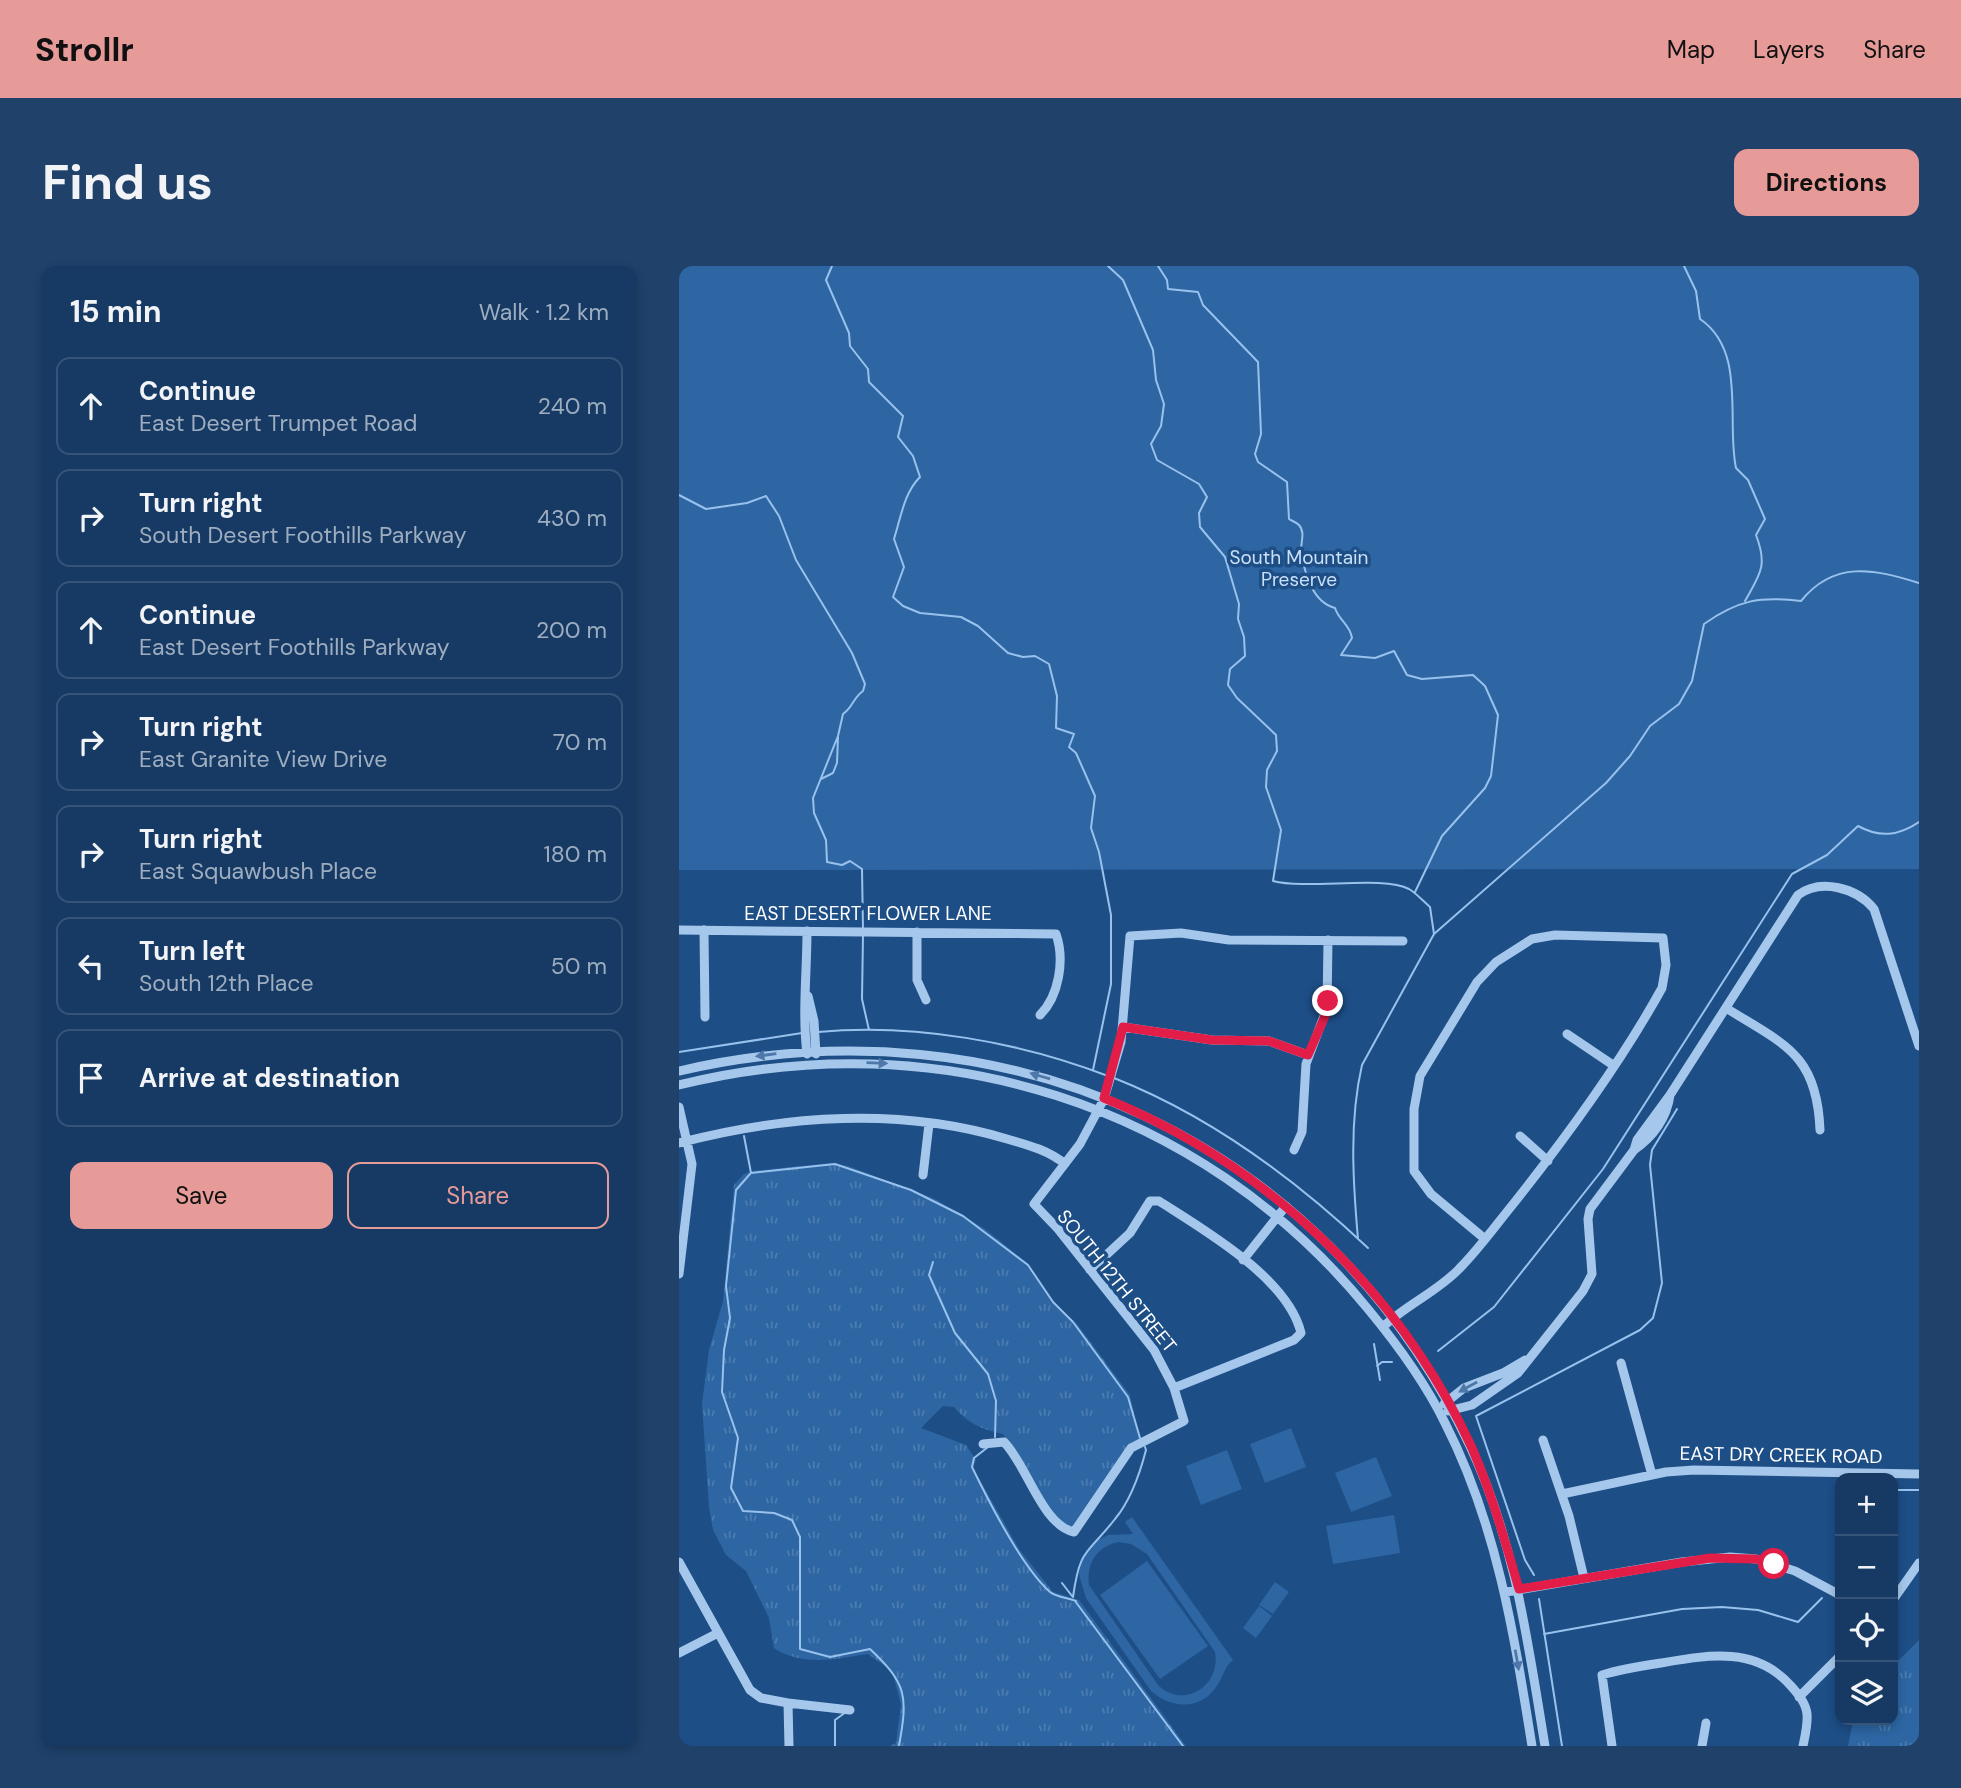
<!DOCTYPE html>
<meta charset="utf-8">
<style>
:root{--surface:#163a64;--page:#1f416a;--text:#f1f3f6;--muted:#9eadbf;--line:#355478;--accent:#e69b98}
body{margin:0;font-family:"DM Sans",sans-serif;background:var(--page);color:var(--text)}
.controls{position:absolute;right:21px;bottom:21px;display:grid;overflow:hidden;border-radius:14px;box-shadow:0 4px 10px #0003}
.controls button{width:63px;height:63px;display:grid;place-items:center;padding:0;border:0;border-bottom:2px solid var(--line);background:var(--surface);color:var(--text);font:35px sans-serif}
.stop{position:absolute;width:21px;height:21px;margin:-16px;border:5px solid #e11d48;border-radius:50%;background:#fff}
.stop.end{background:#e11d48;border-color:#fff;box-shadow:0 2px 7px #0008}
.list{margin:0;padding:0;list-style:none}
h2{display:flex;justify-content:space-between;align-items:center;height:91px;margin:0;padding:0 28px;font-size:30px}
h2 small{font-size:23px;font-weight:400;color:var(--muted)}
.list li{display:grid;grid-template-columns:46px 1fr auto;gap:21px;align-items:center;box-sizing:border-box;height:98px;margin:0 14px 14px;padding:0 14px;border:2px solid var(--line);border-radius:14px}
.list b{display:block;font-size:26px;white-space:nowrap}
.list p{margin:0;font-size:23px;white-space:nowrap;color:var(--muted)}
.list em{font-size:23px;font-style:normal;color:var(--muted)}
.actions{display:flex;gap:14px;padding:21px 28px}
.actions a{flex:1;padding:16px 0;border:2px solid var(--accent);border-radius:14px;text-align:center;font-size:24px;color:var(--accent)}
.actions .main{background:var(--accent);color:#111}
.icon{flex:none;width:38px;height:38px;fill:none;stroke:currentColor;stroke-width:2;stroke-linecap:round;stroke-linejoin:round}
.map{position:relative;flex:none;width:1240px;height:1480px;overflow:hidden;border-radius:14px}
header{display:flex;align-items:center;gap:42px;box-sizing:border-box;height:98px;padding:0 35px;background:var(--accent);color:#111}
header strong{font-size:33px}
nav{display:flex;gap:38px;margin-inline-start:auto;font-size:24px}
.intro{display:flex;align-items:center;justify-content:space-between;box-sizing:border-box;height:168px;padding:0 42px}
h1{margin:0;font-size:49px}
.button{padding:18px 32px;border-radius:14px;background:var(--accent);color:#111;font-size:24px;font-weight:700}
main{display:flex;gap:42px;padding:0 42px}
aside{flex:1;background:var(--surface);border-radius:14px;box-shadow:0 4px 10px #0003}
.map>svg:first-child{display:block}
.grass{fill:url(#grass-tufts)}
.park{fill:#2d66a3;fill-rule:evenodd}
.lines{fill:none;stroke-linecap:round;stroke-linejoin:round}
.stream{stroke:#98c2ed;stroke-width:2}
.minor{stroke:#a5c7eb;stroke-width:9}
.oneway{fill:#4d78a9}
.route{stroke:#e11d48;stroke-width:9}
.labels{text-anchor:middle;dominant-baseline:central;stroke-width:7;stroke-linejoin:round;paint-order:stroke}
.park-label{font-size:19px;fill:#cae0f8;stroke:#1d4e86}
.street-label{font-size:19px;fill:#fff;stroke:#1d4e86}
</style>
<header>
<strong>Strollr</strong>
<nav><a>Map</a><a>Layers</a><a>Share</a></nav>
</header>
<div class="intro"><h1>Find us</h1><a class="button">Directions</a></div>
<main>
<aside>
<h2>15 min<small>Walk · 1.2 km</small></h2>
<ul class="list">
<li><svg class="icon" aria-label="ahead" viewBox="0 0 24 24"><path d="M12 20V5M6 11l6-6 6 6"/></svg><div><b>Continue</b><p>East Desert Trumpet Road</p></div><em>240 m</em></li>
<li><svg class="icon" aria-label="right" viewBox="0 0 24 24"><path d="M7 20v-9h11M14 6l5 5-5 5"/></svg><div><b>Turn right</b><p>South Desert Foothills Parkway</p></div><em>430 m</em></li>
<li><svg class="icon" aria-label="ahead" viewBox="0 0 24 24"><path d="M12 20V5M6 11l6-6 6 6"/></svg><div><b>Continue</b><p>East Desert Foothills Parkway</p></div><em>200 m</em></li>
<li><svg class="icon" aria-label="right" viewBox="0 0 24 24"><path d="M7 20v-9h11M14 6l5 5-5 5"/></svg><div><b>Turn right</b><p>East Granite View Drive</p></div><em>70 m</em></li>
<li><svg class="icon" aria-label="right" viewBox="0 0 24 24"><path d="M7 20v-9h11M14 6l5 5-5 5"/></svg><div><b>Turn right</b><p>East Squawbush Place</p></div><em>180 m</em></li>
<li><svg class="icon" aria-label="left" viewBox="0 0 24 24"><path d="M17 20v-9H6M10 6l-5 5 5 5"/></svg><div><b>Turn left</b><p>South 12th Place</p></div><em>50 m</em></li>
<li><svg class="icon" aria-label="arrive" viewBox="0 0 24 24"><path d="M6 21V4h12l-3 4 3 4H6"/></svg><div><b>Arrive at destination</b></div></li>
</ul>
<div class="actions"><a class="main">Save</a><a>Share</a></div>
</aside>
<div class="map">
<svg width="1240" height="1480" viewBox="0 0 1240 1480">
<defs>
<pattern id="grass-tufts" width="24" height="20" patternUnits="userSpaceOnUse" patternTransform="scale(1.75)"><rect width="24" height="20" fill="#2d66a3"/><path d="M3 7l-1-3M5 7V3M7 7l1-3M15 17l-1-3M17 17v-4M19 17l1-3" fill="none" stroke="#4c7db1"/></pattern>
</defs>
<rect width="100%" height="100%" fill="#1d4e86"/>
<path class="grass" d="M152,897L169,900L256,933L306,963L348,997L377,1039L398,1058L451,1129L461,1175L395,1266L378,1256L324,1168C302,1163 290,1158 275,1141L264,1140L242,1162L287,1179L297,1194L294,1202L340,1283L374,1326L400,1334L507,1480H211L217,1477L222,1438L213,1405L189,1388C156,1393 124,1401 95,1382L90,1352L67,1305L47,1289L34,1264L30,1241L23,1138L30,1084L44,1035L55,919L65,908L73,905Z
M1240,1374V1480H1169L1174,1454H1214V1400Z"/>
<path class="park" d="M0,0H1240V603L0,604Z
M612,1162L627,1201L586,1217L571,1178Z
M548,1184L563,1223L522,1239L507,1200Z
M697,1191L713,1230L672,1246L656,1207Z
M715,1249L721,1287L654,1298L647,1260Z
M453,1251L554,1394C546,1400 545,1409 539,1418C524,1444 493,1444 472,1425L407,1332L400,1309L402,1297L417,1275L429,1269L454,1268L446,1256ZM440,1276L452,1278L468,1288L536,1386C542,1420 505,1444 479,1419L410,1319C407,1298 418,1280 440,1276Z
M468,1295L529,1380L481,1413L421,1329Z
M596,1316L610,1326L594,1348L580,1339Z
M580,1340L593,1350L577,1372L564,1362Z"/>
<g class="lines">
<path class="stream" d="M153,0L147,14L170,67L171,80L189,103L190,116L224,150L219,171L234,190L241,211C225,227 222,251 215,273L225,301L214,331L224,340L241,347L282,351L299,360L329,387L344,391L356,390L370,398L378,430L377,462L395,468L390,481L397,487L416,530L412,562L420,586L432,649V718L414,804
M429,0L444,14L474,84L477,114L485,138L482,160L472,178L478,194L520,218L528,231L520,247L521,261L546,291L560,338L559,353L565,371L566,390L551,403L549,419L558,432L597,469L598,485L588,504L587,521L602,564L594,615C629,624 704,609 730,623C737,627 744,635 751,641L755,668
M479,0L488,14L489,23L519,26L524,39L579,96L582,168L576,188L579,196L608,216L610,253C613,255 617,256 620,259C627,267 621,278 622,287C626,307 633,336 656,342C660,355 671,358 673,372L662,389L696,392L715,385L728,409L743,413L794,409L806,420L819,449L812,510L806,522L763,570L736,626
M1005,0L1017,25L1021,53C1068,85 1047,155 1057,202L1069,214L1086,253L1077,269C1089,300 1081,308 1066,335
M0,229L27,243L68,237L87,230L100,250L117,294L173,387L186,418L184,425C174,432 174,441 164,448L159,470L134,532L135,547L147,574L148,596L163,599L171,595L183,603L184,663
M142,513L154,507L158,497L159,471
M184,669L183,733L190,764
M139,766C235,757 341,776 429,810
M0,786L123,767
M435,812C529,849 616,913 689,982
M65,870L72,907L156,898L232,924L284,950L349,999L374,1036L394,1056L449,1131L461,1172
M71,908L57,924L47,1020L51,1052L45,1084L43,1126L59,1172L52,1222L64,1245L95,1247L113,1254L121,1271V1383L151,1391L191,1383C228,1418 229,1430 220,1480
M679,973C674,916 670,855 683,799L755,668L927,517L951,490L971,460L1000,438L1013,415L1025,358C1059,334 1081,330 1122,335C1155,294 1195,303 1240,317
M254,996L250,1009L276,1067L309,1108L317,1135L316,1171
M695,1078L701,1114
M759,1085L815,1041L924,903L1113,608L1148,589L1179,560C1201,572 1219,570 1240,556
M698,1100L703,1096H713
M309,1181L295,1192L293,1201C310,1236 343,1301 371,1326C377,1331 389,1332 397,1335
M1214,1224H1240
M855,1309L846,1294L797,1150L961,1064L974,1052L983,1017L971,899L973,884L998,843
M383,1317L393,1330
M394,1331C401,1281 408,1289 436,1253C452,1234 461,1207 467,1184L466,1181
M860,1333L883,1480
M396,1335L504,1480
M865,1368L1003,1343L1043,1341L1079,1344L1119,1356L1143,1332
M156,1480V1454L167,1446"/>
<path class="minor" d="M0,664L377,668C386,694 380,730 361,749
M25,664L26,751
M128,665C128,706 123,747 128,788
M238,666V714L247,734
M129,730L135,755L137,788
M1047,742C1106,779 1138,788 1141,864
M444,761L533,774L590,775L629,789
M888,768L934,799
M0,805C327,729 646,874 791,1180C836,1275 849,1378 866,1480
M0,819C257,755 521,837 689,1043C718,1078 746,1116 766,1157C818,1259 835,1368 853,1480
M0,841L13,898L0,1008
M841,870L869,895
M0,877C106,849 222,841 328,873C349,879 369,884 386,898
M615,884L623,866L627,798L648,742L649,674
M955,884C974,871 988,852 991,829
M244,909L250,858
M564,994L607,940
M411,1004L451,967L471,935H480C525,964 609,1012 622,1067L615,1074L495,1122
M704,1061C727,1039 758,1026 780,1003C800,983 817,959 835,937C889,869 941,798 983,722L987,699L984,672L876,669L853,673L817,696L798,716L741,810L735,843V905L752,928L806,973
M942,1097L973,1209
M765,1138L785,1122L824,1107L846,1094
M769,1145L793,1139L839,1107L904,1025L913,1008L909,953L911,943L955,884L958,874L991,829L1119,629C1142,612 1178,622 1195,643L1240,780
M864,1174L890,1250L905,1312
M304,1178L325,1176C348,1199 363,1259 395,1266L452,1182L505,1155L495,1122L475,1084L379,963L355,938L401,878L425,833L442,776L451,670L502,667L550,674L724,675
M883,1228L987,1206L1015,1204L1240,1208
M0,1296L71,1424L82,1432L109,1437L110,1480
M827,1326L1003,1296L1051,1291L1077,1293L1116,1305L1161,1329
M1214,1334L1240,1297
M0,1387L39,1367
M1120,1431L1161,1390
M109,1437L171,1444
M933,1480L923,1409C942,1403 962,1400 982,1397C1029,1389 1077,1380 1112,1420C1119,1428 1127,1437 1128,1448C1129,1458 1126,1470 1124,1480
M1023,1480L1027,1457"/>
</g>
<defs><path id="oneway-solid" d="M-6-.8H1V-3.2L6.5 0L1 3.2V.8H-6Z" transform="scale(1.75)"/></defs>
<g class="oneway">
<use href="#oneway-solid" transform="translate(87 789) rotate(172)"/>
<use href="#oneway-solid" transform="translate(198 797) rotate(2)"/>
<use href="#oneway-solid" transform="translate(361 810) rotate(-164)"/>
<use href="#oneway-solid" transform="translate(789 1121) rotate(151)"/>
<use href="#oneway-solid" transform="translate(838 1394) rotate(80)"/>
</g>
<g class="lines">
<path class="route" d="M649,735L646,750L629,789L590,775L533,774L444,761L425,832C587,898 720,1023 793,1182C813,1228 826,1275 840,1323L1031,1292L1077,1293L1095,1298"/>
</g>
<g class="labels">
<g class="park-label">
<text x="620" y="291">South Mountain<tspan x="620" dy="22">Preserve</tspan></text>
</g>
<g class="street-label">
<text x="189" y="647">EAST DESERT FLOWER LANE</text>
<text transform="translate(438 1015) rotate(51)">SOUTH 12TH STREET</text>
<text transform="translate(1102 1189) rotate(1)">EAST DRY CREEK ROAD</text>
</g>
</g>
</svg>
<div class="controls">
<button>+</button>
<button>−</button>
<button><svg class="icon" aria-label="locate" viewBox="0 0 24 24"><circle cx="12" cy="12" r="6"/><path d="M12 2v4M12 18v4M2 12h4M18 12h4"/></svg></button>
<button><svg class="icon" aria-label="layers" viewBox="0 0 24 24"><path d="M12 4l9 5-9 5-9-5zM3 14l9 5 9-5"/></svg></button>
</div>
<div class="stop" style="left:1095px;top:1298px"></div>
<div class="stop end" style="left:649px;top:735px"></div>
</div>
</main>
